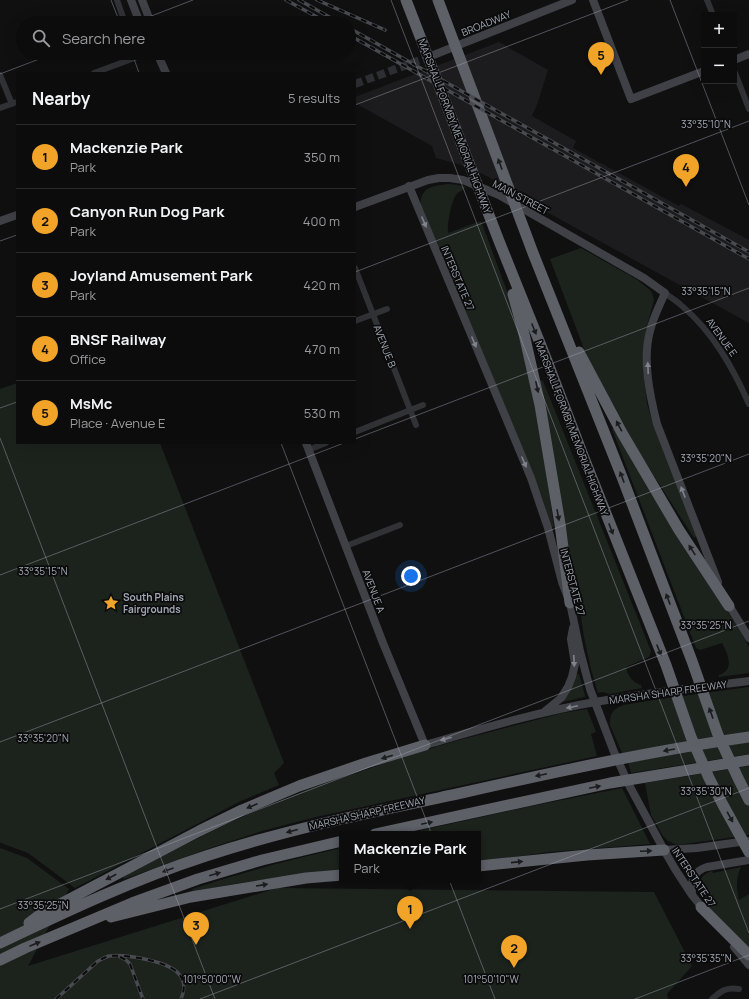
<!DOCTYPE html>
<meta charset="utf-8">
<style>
:root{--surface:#0c0c0d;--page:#1a1a1b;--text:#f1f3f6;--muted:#9a9b9d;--line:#2c2c2e;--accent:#f1a428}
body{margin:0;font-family:Manrope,sans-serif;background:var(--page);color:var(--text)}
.controls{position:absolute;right:12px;top:12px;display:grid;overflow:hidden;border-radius:0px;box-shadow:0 4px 16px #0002}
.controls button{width:36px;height:36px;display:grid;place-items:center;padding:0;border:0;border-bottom:1px solid var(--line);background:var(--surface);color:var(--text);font:20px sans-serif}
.you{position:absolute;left:411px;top:576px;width:14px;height:14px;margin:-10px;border:3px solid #fff;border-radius:50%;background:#1a73e8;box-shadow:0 0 0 6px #1a73e833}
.badge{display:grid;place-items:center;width:26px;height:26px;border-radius:50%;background:var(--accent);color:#111;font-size:13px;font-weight:700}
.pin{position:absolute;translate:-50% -33px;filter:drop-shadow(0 1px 2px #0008)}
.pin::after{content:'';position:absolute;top:21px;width:14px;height:12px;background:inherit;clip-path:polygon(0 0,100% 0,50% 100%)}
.popup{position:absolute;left:339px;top:831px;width:142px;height:52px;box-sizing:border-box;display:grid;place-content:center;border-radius:0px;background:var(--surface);filter:drop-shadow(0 1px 3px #0005);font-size:13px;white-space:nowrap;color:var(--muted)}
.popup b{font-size:15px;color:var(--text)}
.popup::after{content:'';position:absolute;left:50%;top:100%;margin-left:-8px;border:8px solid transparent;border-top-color:var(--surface)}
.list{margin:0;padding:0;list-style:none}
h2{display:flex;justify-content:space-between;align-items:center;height:52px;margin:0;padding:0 16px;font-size:17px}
h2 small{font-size:13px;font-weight:400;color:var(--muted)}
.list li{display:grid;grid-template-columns:26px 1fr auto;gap:12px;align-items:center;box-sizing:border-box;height:64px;padding:0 16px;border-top:1px solid var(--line)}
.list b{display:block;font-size:15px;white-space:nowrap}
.list p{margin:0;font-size:13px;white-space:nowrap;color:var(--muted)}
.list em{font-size:13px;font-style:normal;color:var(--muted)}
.icon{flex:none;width:22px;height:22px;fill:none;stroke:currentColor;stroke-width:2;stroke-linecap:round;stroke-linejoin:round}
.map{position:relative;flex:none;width:749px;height:999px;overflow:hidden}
.search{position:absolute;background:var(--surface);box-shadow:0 4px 16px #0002;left:16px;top:16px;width:340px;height:44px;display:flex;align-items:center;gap:10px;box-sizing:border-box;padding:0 14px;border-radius:22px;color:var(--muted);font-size:15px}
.panel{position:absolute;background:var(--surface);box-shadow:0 4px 16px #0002;left:16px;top:72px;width:340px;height:372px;border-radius:0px}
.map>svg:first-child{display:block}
.built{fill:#1c1c1e}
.green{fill:#1c231d}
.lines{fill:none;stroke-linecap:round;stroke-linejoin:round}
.secondary-tunnel{stroke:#2d2e31;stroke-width:8;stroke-dasharray:8 4;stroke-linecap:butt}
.street{stroke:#313236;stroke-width:6}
.secondary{stroke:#3f4146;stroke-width:8}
.highway{stroke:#5d6067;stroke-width:11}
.rail-casing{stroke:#484a4f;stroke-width:3.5}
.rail{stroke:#0b0b0c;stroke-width:2;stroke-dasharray:6;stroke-linecap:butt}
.oneway{fill:#1b1c1e}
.oneway2{fill:#7f838c}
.ticks{fill:none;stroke:#a1a7b2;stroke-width:1;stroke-opacity:0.45}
.labels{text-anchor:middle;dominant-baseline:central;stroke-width:3.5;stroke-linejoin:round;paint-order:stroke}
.street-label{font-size:10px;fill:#a1a7b2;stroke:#0b0b0c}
.poi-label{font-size:10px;font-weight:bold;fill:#a1a7b2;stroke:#0b0b0c;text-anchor:start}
.ticks-label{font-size:10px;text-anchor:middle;fill:#a1a7b2;stroke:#0b0b0c;stroke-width:3.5;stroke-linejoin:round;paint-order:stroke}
</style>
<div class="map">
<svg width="749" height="999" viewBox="0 0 749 999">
<rect width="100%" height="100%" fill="#101011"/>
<path class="built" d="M499,42L548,70L538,102L532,116L576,141L573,148L679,206L681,204L749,240V323L532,204L485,175L458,164L436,158L432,146L355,103V97Z"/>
<path class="green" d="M449,184L457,185L465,187L464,189C461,191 458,192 456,195C451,202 447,225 448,233L481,221L507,291L517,323L540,423L554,527H551L543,500L531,468L421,208C419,187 432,186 449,184Z
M581,248L636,279L650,290L652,293L654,300L646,330L643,359V367L647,404L653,423L697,536L694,538L636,448L593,370L586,354L550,259Z
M541,380L543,381L651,651L649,657L626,667C628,676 632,682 641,685L642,688L610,694L603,692L598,693L591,669L584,637L580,610L569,561L539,381Z
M17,383V443H160L284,763L274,773L279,785L241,801L75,888L28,853L1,843L0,842V389Z
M616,428L685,547L740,631L749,647V673L719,677V675C735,670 728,654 722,643L700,650L696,648L612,429Z
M577,674H579L585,695V697L562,702L574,683Z
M749,687V733L622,753L610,725V720L611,715L614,710L619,707L624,705L659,699Z
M587,709L596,732L591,734L597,756L376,804L316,817L262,831L210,848L124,879L123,876L230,822L306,790L403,757L452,742L563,713Z
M749,742V754L631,773L628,762Z
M749,766V835L677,845L668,841L663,836L651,815L645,783Z
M622,788L650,844L549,852L499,859L478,860V834H405L532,806Z
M0,848L27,858L69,889L28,966L277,888L654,892L692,966L667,994L668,999H0Z
M342,848V872C292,875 242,881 193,892L192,889C242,873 291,859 342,848Z
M741,867C736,877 736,889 739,900L749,894V953C734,938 720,923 708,906C705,902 702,899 701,895C697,884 700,874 712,871L713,873Z"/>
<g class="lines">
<path class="secondary-tunnel" d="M355,84L431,56"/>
<path class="street" d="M117,0L125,23
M707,0L713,15
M734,70L749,109
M94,73L148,53
M0,75L12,104
M0,108L17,102
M355,268L416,425
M665,293C670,297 677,301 682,306C713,332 733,368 749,404
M355,321L387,309
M355,432L423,405
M308,450L326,443
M346,546L400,525
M712,999C721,991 726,987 739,989"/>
<path class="secondary" d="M131,0L140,23
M142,0L151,23
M593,0L631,99L704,71
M157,53L166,73
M431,56L572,0
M734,60L749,54
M409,186L531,478L548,528L562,582L570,603L580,651L590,689L614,752L629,785L664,850L675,869L692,895L704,910
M355,207L428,180L439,178H450L463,180L499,195L644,278L665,293C659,306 653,318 650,331C642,360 650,396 657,424L718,582
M0,221L17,215
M306,443L383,643L425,745C481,729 538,712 595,702C646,693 698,687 749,681
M727,602L749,638
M544,712L561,698L568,687L572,677L575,664L571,639L573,628
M664,850L697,848L747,841
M692,894C691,881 693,871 707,867L749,860
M734,947L749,965"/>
<path class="highway" d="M406,0L499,241L544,353L584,458L666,665L691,737L709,778L723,805L749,852
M438,0L533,253L622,477L692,661L718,735L738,778L749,800
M513,294L524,334L540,405L560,524L570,603
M579,352L622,433L679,530L729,606
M375,834L610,783L749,760
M478,866L587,855L664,850
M701,907L749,955
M111,917L191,897L306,878L342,875
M29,923L41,914L199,831L242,810L299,786L366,763L425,745
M0,943C67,911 135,879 206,856C288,829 372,812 457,794C554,772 651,751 749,737
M0,960L25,948L132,903L198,879L262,860L342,841"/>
<g class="rail-casing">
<path id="rail" d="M286,0L328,23
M299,0L340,23
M317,0L385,30
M349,28L749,252
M349,35L749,259
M120,957L126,960L130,964L143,999
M56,999L98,961C102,959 105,957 109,956C125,954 167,961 178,973C185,980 185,990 181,999"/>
</g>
<use href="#rail" class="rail"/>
</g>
<defs><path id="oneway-solid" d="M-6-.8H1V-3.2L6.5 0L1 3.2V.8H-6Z"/></defs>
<g class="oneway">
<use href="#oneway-solid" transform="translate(500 164) rotate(-110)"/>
<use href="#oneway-solid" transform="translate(534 329) rotate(68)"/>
<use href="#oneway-solid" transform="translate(537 387) rotate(78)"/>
<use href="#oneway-solid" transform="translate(619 426) rotate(-118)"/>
<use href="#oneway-solid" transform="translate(622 477) rotate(-111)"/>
<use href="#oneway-solid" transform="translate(558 515) rotate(80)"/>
<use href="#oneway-solid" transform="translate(611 529) rotate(69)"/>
<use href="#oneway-solid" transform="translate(692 550) rotate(-123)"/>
<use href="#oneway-solid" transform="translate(668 599) rotate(-111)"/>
<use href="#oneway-solid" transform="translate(659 650) rotate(68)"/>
<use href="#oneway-solid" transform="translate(711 713) rotate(-110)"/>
<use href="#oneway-solid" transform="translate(669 750) rotate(170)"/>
<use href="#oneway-solid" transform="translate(387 757) rotate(163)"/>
<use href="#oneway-solid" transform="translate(541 775) rotate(168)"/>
<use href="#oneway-solid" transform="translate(595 787) rotate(-12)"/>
<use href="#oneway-solid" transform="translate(252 806) rotate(157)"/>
<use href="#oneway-solid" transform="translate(730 817) rotate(61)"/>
<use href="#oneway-solid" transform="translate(427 823) rotate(-12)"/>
<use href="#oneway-solid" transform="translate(292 831) rotate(165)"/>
<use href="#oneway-solid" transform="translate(646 851) rotate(-3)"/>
<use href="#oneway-solid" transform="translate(517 862) rotate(-6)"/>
<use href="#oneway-solid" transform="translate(168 870) rotate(160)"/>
<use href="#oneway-solid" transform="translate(215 874) rotate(-16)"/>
<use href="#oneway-solid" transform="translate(111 877) rotate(152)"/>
<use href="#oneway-solid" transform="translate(262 885) rotate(-9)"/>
<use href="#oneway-solid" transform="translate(35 944) rotate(-23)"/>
</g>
<g class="oneway2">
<use href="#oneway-solid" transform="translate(424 222) rotate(67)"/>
<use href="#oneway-solid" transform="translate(474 342) rotate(67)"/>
<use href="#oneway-solid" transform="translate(648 368) rotate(-92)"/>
<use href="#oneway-solid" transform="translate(524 462) rotate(67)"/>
<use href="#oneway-solid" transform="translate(683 492) rotate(-111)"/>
<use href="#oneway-solid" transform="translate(574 661) rotate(88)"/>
<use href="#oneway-solid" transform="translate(572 707) rotate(168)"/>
<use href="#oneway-solid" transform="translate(446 739) rotate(164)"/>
</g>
<path class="ticks" d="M111,0L120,23M391,0L749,933M670,0L749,205M133,23L193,0M132,53L139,73M0,74L55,53M355,105L628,0M0,241L17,235M355,272L749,121M0,408L17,402M0,438L215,999M355,439L749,288M281,443L495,999M0,575L344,443M0,742L749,454M0,909L749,621M200,999L749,788M635,999L749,955"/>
<defs>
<g id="sight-bare" transform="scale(1.2)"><path d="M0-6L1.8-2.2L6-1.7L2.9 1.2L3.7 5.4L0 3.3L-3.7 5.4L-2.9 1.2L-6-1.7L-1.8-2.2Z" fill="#f1a428" stroke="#0b0b0c" stroke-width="2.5" paint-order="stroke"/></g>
</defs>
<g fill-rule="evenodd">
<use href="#sight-bare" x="111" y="603"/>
</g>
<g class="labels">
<g class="street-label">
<text transform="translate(486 23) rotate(-22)">BROADWAY</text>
<text transform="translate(455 126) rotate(69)">MARSHALL FORMBY MEMORIAL HIGHWAY</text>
<text transform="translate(521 197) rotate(28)">MAIN STREET</text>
<text transform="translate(458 278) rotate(67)">INTERSTATE 27</text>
<text transform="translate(722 337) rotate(54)">AVENUE E</text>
<text transform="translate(385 346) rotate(69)">AVENUE B</text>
<text transform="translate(572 428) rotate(69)">MARSHALL FORMBY MEMORIAL HIGHWAY</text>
<text transform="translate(573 582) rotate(75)">INTERSTATE 27</text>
<text transform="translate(374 591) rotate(69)">AVENUE A</text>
<text transform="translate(668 692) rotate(-8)">MARSHA SHARP FREEWAY</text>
<text transform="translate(367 813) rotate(-13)">MARSHA SHARP FREEWAY</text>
<text transform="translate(694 877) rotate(56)">INTERSTATE 27</text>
</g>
<g class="poi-label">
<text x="123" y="597">South Plains<tspan x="123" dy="12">Fairgrounds</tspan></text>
</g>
</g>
<g class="ticks-label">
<text x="706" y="128">33°35'10"N</text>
<text x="706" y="295">33°35'15"N</text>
<text x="706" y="462">33°35'20"N</text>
<text x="43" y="575">33°35'15"N</text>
<text x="706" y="629">33°35'25"N</text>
<text x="43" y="742">33°35'20"N</text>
<text x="706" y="795">33°35'30"N</text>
<text x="43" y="909">33°35'25"N</text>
<text x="706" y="962">33°35'35"N</text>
<text x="212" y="983">101°50'00"W</text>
<text x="491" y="983">101°50'10"W</text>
</g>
</svg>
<div class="controls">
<button>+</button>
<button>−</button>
</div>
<div class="you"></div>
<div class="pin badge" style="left:410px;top:929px">1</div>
<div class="popup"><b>Mackenzie Park</b>Park</div>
<div class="pin badge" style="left:514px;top:968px">2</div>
<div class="pin badge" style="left:196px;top:945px">3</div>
<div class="pin badge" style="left:686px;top:187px">4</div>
<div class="pin badge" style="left:601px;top:75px">5</div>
<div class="search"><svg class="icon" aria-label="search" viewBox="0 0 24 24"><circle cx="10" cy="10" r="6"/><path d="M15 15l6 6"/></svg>Search here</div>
<section class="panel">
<h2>Nearby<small>5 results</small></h2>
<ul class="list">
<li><span class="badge">1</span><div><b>Mackenzie Park</b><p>Park</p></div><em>350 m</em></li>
<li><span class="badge">2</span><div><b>Canyon Run Dog Park</b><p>Park</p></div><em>400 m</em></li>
<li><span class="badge">3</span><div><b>Joyland Amusement Park</b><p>Park</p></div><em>420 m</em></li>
<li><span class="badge">4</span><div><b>BNSF Railway</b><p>Office</p></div><em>470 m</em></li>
<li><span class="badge">5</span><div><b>MsMc</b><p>Place · Avenue E</p></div><em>530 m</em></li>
</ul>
</section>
</div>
